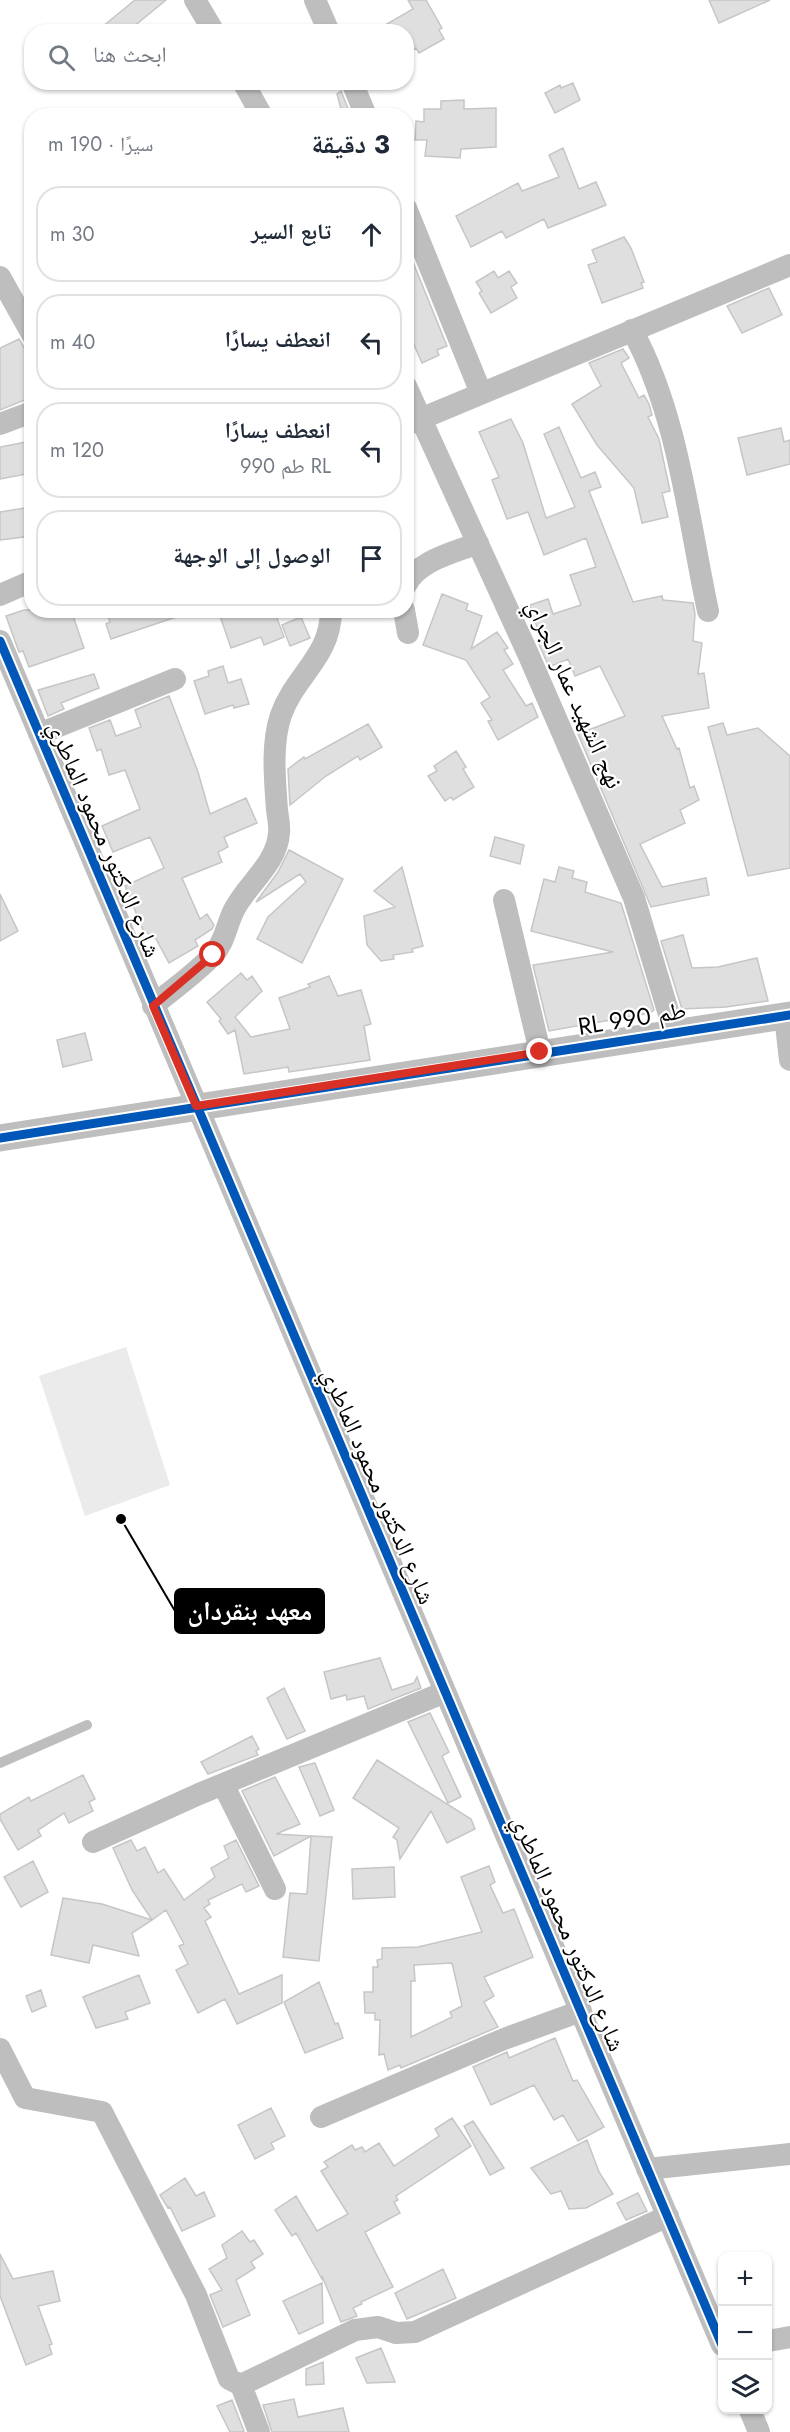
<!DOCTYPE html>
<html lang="ar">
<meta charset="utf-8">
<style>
:root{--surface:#fff;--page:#f2f2f3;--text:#1f2937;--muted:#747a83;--line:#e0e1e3}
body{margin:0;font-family:Jost,"Noto Naskh Arabic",sans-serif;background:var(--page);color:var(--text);direction:rtl}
.controls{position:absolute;right:18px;bottom:18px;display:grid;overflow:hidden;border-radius:12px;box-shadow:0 2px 4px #0004}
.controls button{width:54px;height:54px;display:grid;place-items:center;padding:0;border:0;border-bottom:2px solid var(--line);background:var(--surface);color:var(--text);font:30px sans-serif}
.stop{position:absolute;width:18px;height:18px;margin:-14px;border:4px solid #d93025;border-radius:50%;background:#fff}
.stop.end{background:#d93025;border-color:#fff;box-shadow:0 2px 6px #0008}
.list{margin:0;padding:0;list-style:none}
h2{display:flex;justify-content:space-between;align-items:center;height:78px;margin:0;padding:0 24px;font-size:26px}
h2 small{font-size:20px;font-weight:400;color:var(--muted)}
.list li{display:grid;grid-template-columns:39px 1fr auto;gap:18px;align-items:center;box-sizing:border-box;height:96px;margin:0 12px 12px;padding:0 12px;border:2px solid var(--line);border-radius:24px}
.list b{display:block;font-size:22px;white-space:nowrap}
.list p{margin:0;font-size:20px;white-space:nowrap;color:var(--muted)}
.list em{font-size:20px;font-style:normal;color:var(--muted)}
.icon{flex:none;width:33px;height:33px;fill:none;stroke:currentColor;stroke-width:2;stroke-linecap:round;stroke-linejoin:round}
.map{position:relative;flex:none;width:790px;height:2432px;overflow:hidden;direction:ltr}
.search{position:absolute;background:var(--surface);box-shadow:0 2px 4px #0004;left:24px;top:24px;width:390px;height:66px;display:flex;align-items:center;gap:15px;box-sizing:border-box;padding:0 21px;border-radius:24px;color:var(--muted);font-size:22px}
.panel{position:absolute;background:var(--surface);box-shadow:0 2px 4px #0004;left:24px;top:108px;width:390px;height:510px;border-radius:24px;direction:rtl}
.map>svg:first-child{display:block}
.green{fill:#ebebeb}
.building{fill:#dfdfdf;stroke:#c6c6c6;stroke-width:1.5;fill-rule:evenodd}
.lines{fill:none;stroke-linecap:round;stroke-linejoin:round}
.service{stroke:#bebebe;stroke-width:10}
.minor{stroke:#bebebe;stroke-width:22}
.tertiary{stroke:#bebebe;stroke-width:27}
.cycleway-casing{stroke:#fff;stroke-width:13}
.cycleway{stroke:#0057b8;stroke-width:9}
.route{stroke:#d93025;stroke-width:8}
.labels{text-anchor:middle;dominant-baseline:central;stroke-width:4.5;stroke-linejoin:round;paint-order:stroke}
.street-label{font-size:24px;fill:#000;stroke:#fff}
.leader{fill:none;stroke:#000;stroke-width:2}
.callout-dot{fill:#000;stroke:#fff;stroke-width:2}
.callout{fill:#000;stroke:#000;stroke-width:2}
.callout-label{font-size:26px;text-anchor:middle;font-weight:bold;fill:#fff}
</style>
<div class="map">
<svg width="790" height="2432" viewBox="0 0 790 2432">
<rect width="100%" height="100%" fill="#fff"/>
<path class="green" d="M126,1347L170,1485L85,1516L39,1376Z"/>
<path class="building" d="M135,0H166L127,32H96Z
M408,0H426L442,28L439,30L444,39L419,53L416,48L406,54V32H373L413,9Z
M709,0H770L719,23Z
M573,83L580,100L555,113L545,93L560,85L561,88Z
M341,91L351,116H343L337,94Z
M464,100V109L496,108V147L461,149L460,158L425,156L427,140H415L416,121L424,122V109H441V101Z
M563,148L579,189L596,182L606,205L548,228L544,219L506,238L502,231L471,247L456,216L518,183L522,191L559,177L549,155Z
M624,237L631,248L644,282L641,283L643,288L602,303L588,265L597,262L592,250Z
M406,245L447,346L437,350L439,355L422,363L406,326Z
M494,271L498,278L509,271L517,283L511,287L517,298L491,313L479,293L482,291L476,282Z
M769,288L782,315L742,333L727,306Z
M19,339L32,361V397L0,410V348Z
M623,349L629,358L621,363L639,398L644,395L649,404L652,415L648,417L659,439L670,491L662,493L668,517L642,523L634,488L597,445L572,404L601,386L589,363Z
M511,419L523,443L546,518L575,507L544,434L559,427L581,478L595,472L601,487L589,491L633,602L662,596L663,600L693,603L695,614L693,641L702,643L698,674L704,673L709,708L662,716L677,749L679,748L690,788L694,786L699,800L680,810L685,823L640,844L662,887L706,878L709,895L651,907L578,734L625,716L600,666L575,676L568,659L549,667L538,642L541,640L530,605L548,599L553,614L581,605L570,575L596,567L586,538L544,555L528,512L507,519L492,480L499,477L479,432Z
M781,428L784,442L790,440V464L747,475L738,438Z
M32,441V473L0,479V447Z
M32,507V536L0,540V512Z
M442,594L468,604L466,610L482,616L471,649L497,632L508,648L504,650L513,664L503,670L526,706L532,703L538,717L498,740L488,721L492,720L481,703L490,697L466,660L423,645Z
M24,610H71L84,648L29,667L23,651L19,652L6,616Z
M106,610H187L188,613L111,639L106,624L110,622Z
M218,610H274L284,637L264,645L261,637L231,648Z
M301,617L310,638L290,646L282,625Z
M223,666L228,683L241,679L249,704L234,708L233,705L205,714L194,681L209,676L208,671Z
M94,674L99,688L61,703L64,709L48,716L38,690Z
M169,696L198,772L210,814L246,798L257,823L224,837L228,847L218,852L222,862L182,878L200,919L207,914L214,925L212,929L195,940L198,946L169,963L156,939L143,930L125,886L164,868L150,837L113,852L102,826L140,809L125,770L109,775L101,749L97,751L89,728L110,720L116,736L141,727L135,710Z
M723,723L727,735L758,728L790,756V868L748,876L708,727Z
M368,724L382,747L360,760L358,756L326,776L290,805L288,769L304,757L305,759Z
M456,751L466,767L463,769L474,787L453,800L451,797L445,801L428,776L437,771L434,766Z
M495,837L524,845L520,864L490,856Z
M289,850L343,879L302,963L257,939L268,917L306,882L300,874L256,902L278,872Z
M402,867L423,946L412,949L413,952L393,955L394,959L381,961L367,945L364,916L395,907L374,891Z
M559,867L574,871L572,878L587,882L585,892L621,903L654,1010L650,1013L549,1031L533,965L613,952L531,931L544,879L555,882Z
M0,894L18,931L0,941Z
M683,935L692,968L718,967L757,958L768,1001L726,1007L682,1009L661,941Z
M241,973L247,980L252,976L262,991L235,1017L251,1037L290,1029L279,998L310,987L308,984L329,976L338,996L361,990L371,1024L364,1026L370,1060L289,1072L288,1067L244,1074L235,1030L228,1034L219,1021L221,1019L207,1002Z
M85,1033L92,1060L63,1067L57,1040Z
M380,1658L392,1690L414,1683L417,1677L421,1688L368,1709L364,1696L347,1700L346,1695L331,1699L324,1672Z
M284,1688L305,1731L287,1739L267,1698Z
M430,1713L449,1752L442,1756L461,1797L448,1803L408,1722Z
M252,1736L259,1749L256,1751L258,1755L208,1774L201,1762Z
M377,1760L471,1819L475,1829L447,1843L431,1811L400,1859L397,1840L393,1837L399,1828L353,1798Z
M315,1763L334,1810L320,1816L299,1767Z
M83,1775L95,1799L89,1802L93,1811L69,1823L64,1813L38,1830L41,1836L18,1850L0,1819V1814L29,1797L31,1801Z
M275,1777L300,1824L276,1834L311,1836L274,1856L242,1791Z
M311,1836L332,1837L319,1961L283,1957L290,1893L307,1894Z
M131,1840L137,1851L145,1847L158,1873L164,1869L184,1900L215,1877L211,1868L229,1858L224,1846L236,1840L259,1886L246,1892L242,1884L208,1900L210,1904L204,1908L211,1917L205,1921L239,1994L282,1975V2003L237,2024L225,1999L198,2013L176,1970L188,1964L179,1946L184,1944L166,1910L152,1920L132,1890L113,1848Z
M33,1861L48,1892L21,1907L4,1877Z
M489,1866L495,1882L490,1885L503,1913L514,1909L533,1957L484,1977L494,1996L484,2002L498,2027L401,2068L400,2065L388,2070L384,2054L379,2055L380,2020H375V2013H365L364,1992H373V1967H378L377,1960L382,1959V1948L418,1947L482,1932L461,1877ZM452,1963L462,2006L450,2012L452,2017L411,2037V1981H415L414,1965Z
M394,1867L395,1897L353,1899L352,1869Z
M63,1898L102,1904L152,1920L132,1933L139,1956L93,1945L89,1963L51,1955Z
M139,1975L150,2003L125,2012L128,2019L96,2028L83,1997Z
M319,1982L335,2024L338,2023L343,2038L305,2053L284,2002Z
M41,1990L46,2006L32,2012L26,1996Z
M555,2038L573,2081L577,2080L604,2127L578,2141L563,2115L554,2120L534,2085L491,2105L473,2067L507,2052L509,2058Z
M271,2108L285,2136L271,2143L274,2149L255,2159L238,2125Z
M452,2118L471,2146L396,2196L398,2200L394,2202L400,2213L365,2232L393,2287L361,2302L362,2304L353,2308L357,2316L341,2322L322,2276V2279L296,2233L292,2236L275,2210L296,2196L317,2231L348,2214L321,2171L328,2167L324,2162L352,2145L355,2150L362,2147L365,2152L379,2143L394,2166L439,2136L435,2129Z
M473,2121L504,2168L490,2175L464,2126Z
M587,2140L599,2172L613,2194L586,2208L569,2209L561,2191L551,2194L531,2168Z
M185,2178L196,2196L204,2192L215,2216L182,2231L170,2207L168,2208L160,2195Z
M638,2193L647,2211L626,2220L617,2203Z
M242,2231L250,2242L254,2240L263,2254L251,2262L255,2268L236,2280L250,2315L223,2327L210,2295L222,2290L209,2269L227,2258L222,2245Z
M0,2254L13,2279L53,2271L60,2301L38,2306L52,2344L49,2345L52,2354L26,2365L0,2296Z
M443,2269L456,2298L407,2319L395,2293Z
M322,2283L323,2323L299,2334L283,2301Z
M381,2348L395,2382L367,2383L356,2358Z
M323,2362L324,2384L306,2385V2369Z
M294,2399L298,2417L343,2408L349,2432H272L263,2405Z
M232,2400L244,2431L241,2432H230L217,2406Z"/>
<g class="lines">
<path class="service" d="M0,1763L87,1725"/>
<path class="minor" d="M195,0L214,32
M315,0L329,32
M243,82L262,116
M352,82L366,116
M406,208L481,393
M0,277L32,334
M632,330C678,414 688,518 708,611
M406,386L529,656L634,898L674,1031
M0,424L32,412
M406,425L790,265
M406,585C418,560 454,553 478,543
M0,595L32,581
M404,610L408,633
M0,641L722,2345
M39,734L175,679
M504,900L540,1052
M153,1006C173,989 195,974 213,955C225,942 226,926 234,910C247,884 277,864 279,833C280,826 278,818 277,810C275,781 271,744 281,715C295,675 331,657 331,610
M785,1016L790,1060
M223,1784L275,1889
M93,1842L199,1794L445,1692
M0,2049L25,2098L102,2112L196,2295L229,2379L241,2385L259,2432
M321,2117L504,2039L581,2011
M647,2169L790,2154
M768,2341L790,2337
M241,2385L355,2330L378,2327L396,2333L415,2332L668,2216
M750,2410L759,2432"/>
<path class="tertiary" d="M0,1138L790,1015"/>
<g class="cycleway-casing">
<path id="cycleway" d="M0,641L722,2345
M0,1138L790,1015"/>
</g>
<use href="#cycleway" class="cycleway"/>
</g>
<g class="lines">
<path class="route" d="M213,955L153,1006L196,1106L540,1052"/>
</g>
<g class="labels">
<g class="street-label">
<text transform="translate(575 694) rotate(66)">نهج الشهيد عمار الجراي</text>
<text transform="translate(105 839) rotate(67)">شارع الدكتور محمود الماطري</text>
<text transform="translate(632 1018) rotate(-9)">RL طم 990</text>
<text transform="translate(379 1486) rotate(67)">شارع الدكتور محمود الماطري</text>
<text transform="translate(569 1933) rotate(67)">شارع الدكتور محمود الماطري</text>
</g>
</g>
<path class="leader" d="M121 1519L175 1611"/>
<circle class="callout-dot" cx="121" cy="1519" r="6"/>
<rect class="callout" x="175" y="1589" width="149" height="44" rx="6"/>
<g class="callout-label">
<text x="250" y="1620">معهد بنقردان</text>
</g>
</svg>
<div class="controls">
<button>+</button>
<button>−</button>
<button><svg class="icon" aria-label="layers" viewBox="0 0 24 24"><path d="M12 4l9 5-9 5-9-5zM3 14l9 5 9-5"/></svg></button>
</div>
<div class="stop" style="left:213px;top:955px"></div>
<div class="stop end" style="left:540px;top:1052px"></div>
<div class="search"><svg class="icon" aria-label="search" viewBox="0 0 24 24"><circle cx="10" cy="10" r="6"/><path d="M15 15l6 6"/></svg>ابحث هنا</div>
<section class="panel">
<h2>3 دقيقة<small>سيرًا · 190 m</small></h2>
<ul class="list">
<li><svg class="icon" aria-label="ahead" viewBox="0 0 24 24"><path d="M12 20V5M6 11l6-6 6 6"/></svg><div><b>تابع السير</b></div><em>30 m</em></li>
<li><svg class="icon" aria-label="left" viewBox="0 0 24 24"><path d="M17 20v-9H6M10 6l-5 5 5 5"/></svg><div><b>انعطف يسارًا</b></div><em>40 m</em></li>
<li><svg class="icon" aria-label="left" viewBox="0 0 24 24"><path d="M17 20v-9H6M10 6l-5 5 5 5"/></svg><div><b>انعطف يسارًا</b><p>RL طم 990</p></div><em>120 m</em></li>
<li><svg class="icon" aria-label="arrive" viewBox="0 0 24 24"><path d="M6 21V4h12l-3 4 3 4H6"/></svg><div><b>الوصول إلى الوجهة</b></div></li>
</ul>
</section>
</div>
